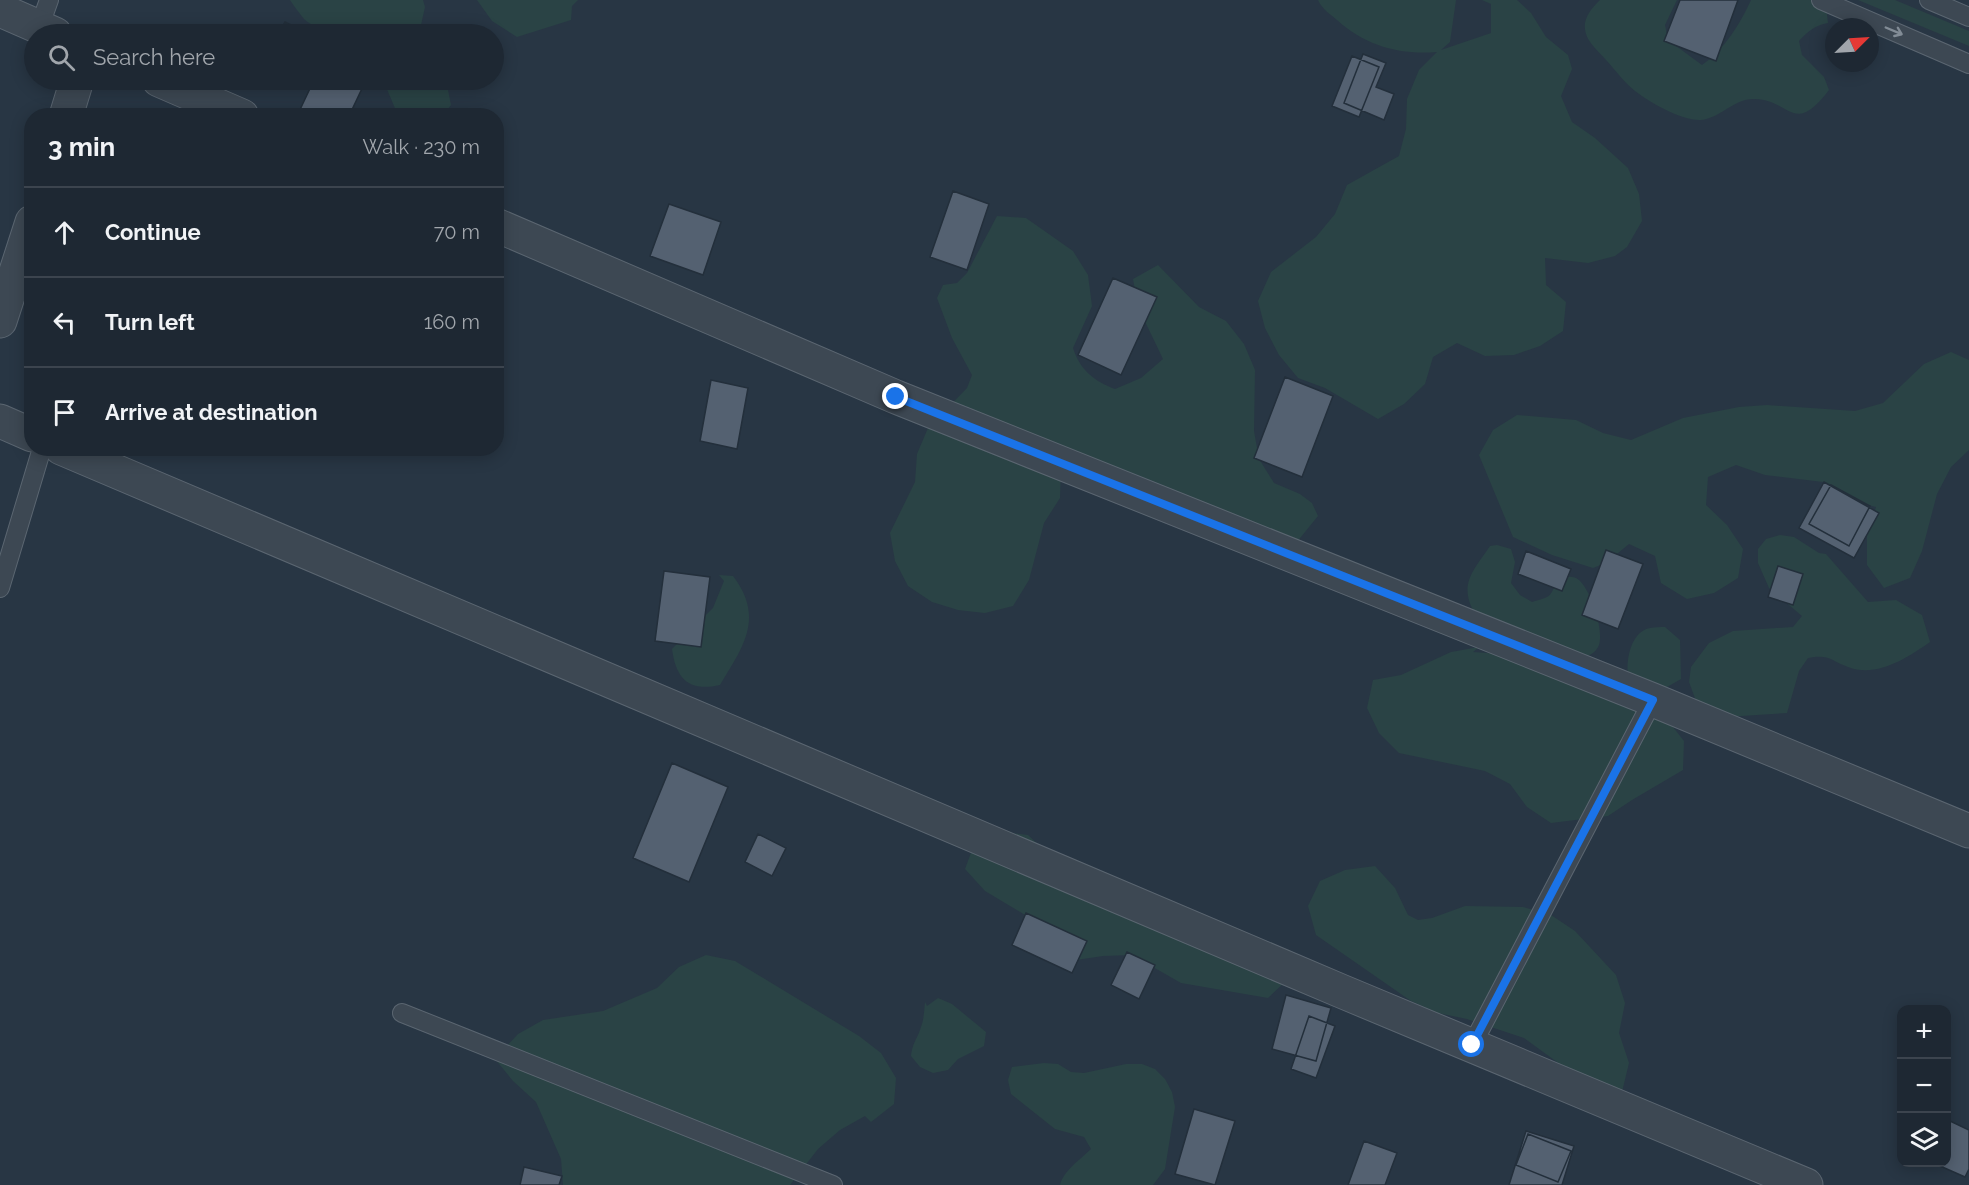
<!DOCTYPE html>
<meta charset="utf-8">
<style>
:root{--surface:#1e2833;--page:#2b343f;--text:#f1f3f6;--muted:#a1a6ac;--line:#3c444e}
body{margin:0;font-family:Raleway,sans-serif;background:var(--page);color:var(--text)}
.controls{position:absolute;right:18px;bottom:18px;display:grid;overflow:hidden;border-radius:12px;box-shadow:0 3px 15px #0003}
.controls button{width:54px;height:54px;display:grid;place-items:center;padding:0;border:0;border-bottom:2px solid var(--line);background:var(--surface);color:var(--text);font:30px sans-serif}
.compass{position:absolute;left:1825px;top:18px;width:54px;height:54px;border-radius:50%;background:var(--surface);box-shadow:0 3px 15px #0003;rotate:66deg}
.stop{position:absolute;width:18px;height:18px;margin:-14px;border:4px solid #1a73e8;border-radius:50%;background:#fff}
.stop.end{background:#1a73e8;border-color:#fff;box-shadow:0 2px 6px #0008}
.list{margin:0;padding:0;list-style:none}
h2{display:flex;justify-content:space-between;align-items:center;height:78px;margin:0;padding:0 24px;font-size:26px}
h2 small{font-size:20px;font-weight:400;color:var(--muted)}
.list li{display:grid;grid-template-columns:39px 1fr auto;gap:18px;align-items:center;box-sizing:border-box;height:90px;padding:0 24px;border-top:2px solid var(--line)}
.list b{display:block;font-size:22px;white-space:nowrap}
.list em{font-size:20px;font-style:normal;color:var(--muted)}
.icon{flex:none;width:33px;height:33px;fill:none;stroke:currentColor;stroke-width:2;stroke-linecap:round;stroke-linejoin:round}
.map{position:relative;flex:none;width:1969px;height:1185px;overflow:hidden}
.search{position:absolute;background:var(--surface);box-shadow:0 3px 15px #0003;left:24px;top:24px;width:480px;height:66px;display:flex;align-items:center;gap:15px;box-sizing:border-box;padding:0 21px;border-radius:33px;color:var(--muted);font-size:22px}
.panel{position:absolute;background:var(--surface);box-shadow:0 3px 15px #0003;left:24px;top:108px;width:480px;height:348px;border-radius:24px}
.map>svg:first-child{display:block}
.green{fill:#2a4345}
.building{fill:#546171;stroke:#232f3b;stroke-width:1.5}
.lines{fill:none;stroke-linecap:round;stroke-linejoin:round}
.service-casing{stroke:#5b6671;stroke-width:20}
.minor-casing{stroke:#5b6671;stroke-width:35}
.service{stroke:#3d4853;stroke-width:18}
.minor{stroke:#3d4853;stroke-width:33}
.oneway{stroke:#828c96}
.route{stroke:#1a73e8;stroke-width:8}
</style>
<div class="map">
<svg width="1969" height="1185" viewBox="0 0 1969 1185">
<rect width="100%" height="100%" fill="#283644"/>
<path class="green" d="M290,0H423L425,7L419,34C389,35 327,41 304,19C299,13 294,6 290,0Z
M477,0H578L572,6L571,20L517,37L492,21Z
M1318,0H1456L1450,42L1441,50L1491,33V4L1482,0H1517L1531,13L1546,37L1568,55L1572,69L1561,96L1572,122L1595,138L1628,168L1639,194L1642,221L1627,247L1615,256L1588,263L1545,258L1546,285L1566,302L1563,331L1540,346L1514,355L1485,356L1457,343L1433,357L1425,384L1404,404L1378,419L1325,388L1298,378L1279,355L1265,328L1258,301L1271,272L1316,237L1335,214L1347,185L1399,156L1406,129L1407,99L1419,70L1437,52C1399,55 1366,46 1337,20C1330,14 1322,9 1318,0Z
M1600,0H1677L1665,25L1668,40L1702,65C1724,50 1740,24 1751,0H1821L1826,7L1828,23C1815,25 1807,32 1799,41L1802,55L1824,77L1829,90C1793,137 1791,100 1755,99C1734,98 1721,118 1701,120C1682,121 1649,102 1635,91C1624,82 1616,71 1607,61C1597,49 1583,40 1585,23C1587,13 1594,6 1600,0Z
M1858,0H1895L1969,31V46Z
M383,80H439L448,90L451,105L443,115L404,116L397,113Z
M997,216L1026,218L1073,251L1088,275L1092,306L1073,348C1080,370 1094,381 1115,389L1141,378L1163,359L1138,307L1133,279L1158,265L1199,307L1226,321L1244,344L1255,370L1254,431L1259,459L1274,483L1300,494L1312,503L1318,516L1292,548L1061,467L1060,498L1044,523L1029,580L1013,606L985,613L958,610L932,602L908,586L895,561L890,533L915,482L917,454L928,428L967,388L972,375L952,338L937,298L943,285L957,283L967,273Z
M1951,352L1969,360V450L1951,467L1937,494L1922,551L1910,578L1884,588L1867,565V535L1876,507L1848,500L1823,482L1765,475L1736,465L1708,477L1706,505L1727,525L1743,549L1738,578L1714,593L1687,599L1661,583L1655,556L1629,544L1606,563L1593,568L1552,555L1513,537L1479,455L1493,430L1517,415L1576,420L1603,433L1631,440L1683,418L1739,407L1767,405L1855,411L1883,403L1924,364Z
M1780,535L1794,537L1819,553L1826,554L1868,602L1896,600L1922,615L1930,642C1907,658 1877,678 1848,667C1830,660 1829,654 1808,658L1799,671L1787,713L1726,717L1699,709L1689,682L1691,667L1709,643L1733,631L1793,627L1802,616L1769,588L1758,563V549L1766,539Z
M1497,545L1511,549L1515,562L1511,583L1520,595L1532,602C1550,597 1552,597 1556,579C1564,578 1572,574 1579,580C1591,591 1604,629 1599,645C1596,653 1588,656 1581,659L1474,612C1458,583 1475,569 1490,546Z
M719,575L733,576C765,618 743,647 720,685C689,692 676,679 672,649L713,608L724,581Z
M1665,627L1680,640L1681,679L1655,694L1628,677C1626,661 1630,632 1650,628C1655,627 1660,627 1665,627Z
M1479,647L1473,652L1528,656L1665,717L1684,741L1683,770L1632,800L1608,816L1551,823L1527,807L1510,784L1485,771L1399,753L1379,733L1367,708L1373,680L1401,675L1451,652Z
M986,830L1028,835L1102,905L1288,979L1268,998L1181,983L1132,955L1103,956L1076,960L1035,921L985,891L965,869L975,842Z
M1375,866L1395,888L1408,915L1418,920L1432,918L1465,906L1523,907L1551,915L1575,931L1616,975L1625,1003L1619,1033L1629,1063L1622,1092L1594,1089L1524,1038L1467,1019L1438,1013L1411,1001L1316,935L1308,906L1320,881L1345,870Z
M706,955L735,961L859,1036L881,1053L896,1078L894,1104L871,1122L865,1116L840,1130L818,1149L790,1185H563L561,1159L536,1102L513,1081L495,1059L518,1034L543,1020L603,1011L657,988L679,967Z
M938,998L952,1004L986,1032L984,1046L958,1059L948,1070L933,1073L920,1067L911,1056C913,1041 917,1040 921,1027C924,1019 924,1011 925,1002L927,1006Z
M1044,1063L1058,1064L1071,1072L1084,1073L1126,1064H1142L1155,1069L1165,1079L1172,1092L1175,1107L1165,1169L1153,1185H1060C1064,1170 1080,1160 1091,1149L1084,1137L1055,1129L1011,1094L1008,1080L1012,1067Z"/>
<path class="building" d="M1680,0H1738L1716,61L1664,41Z
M285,22L309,34H278Z
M1363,54L1386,63L1376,87L1394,94L1384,120L1344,103Z
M1352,56L1379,67L1359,117L1332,106Z
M314,80H366L349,116H297Z
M953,191L989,204L967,270L930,257Z
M669,204L721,222L703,275L650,256Z
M1113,278L1157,297L1121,375L1078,355Z
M1285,377L1333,396L1302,477L1254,458Z
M711,380L748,388L737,449L700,441Z
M1824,482L1879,513L1854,558L1799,528Z
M1831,485L1870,506L1849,546L1809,524Z
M1606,550L1643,564L1618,629L1582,615Z
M1526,551L1571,569L1562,591L1518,574Z
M1778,566L1803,574L1793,605L1768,597Z
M664,571L710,577L701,647L655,641Z
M672,763L728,787L689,882L633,858Z
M758,834L786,848L772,876L745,862Z
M1026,913L1087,941L1072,973L1012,945Z
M1127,952L1155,965L1139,999L1111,985Z
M1286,995L1331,1008L1316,1061L1272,1049Z
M1309,1016L1335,1026L1316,1078L1291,1069Z
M1194,1109L1235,1121L1215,1185L1175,1174Z
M1948,1120L1969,1130V1169L1965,1177L1931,1162H1946Z
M1526,1131L1574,1146L1562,1185H1509Z
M1528,1134L1571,1151L1558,1182L1516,1165Z
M1364,1141L1397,1153L1385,1185H1348Z
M524,1167L562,1176L559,1185H520Z"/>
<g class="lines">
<g class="service-casing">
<path id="service" d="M1821,0L1969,64
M1929,0L1969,17
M39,28L49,0
M0,588L42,448
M402,1013L833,1185
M1472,1045L1653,700"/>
</g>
<g class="minor-casing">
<path id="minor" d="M0,10L55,34
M159,80L242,116
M66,116L77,80
M496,225L896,397L1653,700L1969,831
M0,321L32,222
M0,421L32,435
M61,448L1341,991L1806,1185"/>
</g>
<use href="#service" class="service"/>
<use href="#minor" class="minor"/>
</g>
<defs><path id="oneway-shaft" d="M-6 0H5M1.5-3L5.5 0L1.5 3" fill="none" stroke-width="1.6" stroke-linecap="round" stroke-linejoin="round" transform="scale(1.5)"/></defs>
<use class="oneway" href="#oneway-shaft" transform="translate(1894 31) rotate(23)"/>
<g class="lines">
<path class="route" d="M896,397L1653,700L1472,1045"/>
</g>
</svg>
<div class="controls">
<button>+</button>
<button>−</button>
<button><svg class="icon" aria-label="layers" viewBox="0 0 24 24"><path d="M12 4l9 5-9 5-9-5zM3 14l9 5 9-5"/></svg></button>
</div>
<svg class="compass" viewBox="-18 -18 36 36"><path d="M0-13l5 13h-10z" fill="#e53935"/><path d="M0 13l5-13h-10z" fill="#a1a6ac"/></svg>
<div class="stop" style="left:1472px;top:1045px"></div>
<div class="stop end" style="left:896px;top:397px"></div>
<div class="search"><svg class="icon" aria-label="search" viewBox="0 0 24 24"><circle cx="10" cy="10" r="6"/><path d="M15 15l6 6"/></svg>Search here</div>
<section class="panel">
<h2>3 min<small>Walk · 230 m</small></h2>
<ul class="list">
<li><svg class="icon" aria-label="ahead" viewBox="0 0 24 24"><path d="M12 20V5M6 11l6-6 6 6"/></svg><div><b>Continue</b></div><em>70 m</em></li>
<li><svg class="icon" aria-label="left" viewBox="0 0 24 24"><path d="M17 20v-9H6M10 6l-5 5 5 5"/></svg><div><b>Turn left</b></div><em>160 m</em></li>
<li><svg class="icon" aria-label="arrive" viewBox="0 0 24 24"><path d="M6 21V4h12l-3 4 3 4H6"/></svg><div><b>Arrive at destination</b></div></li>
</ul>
</section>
</div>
